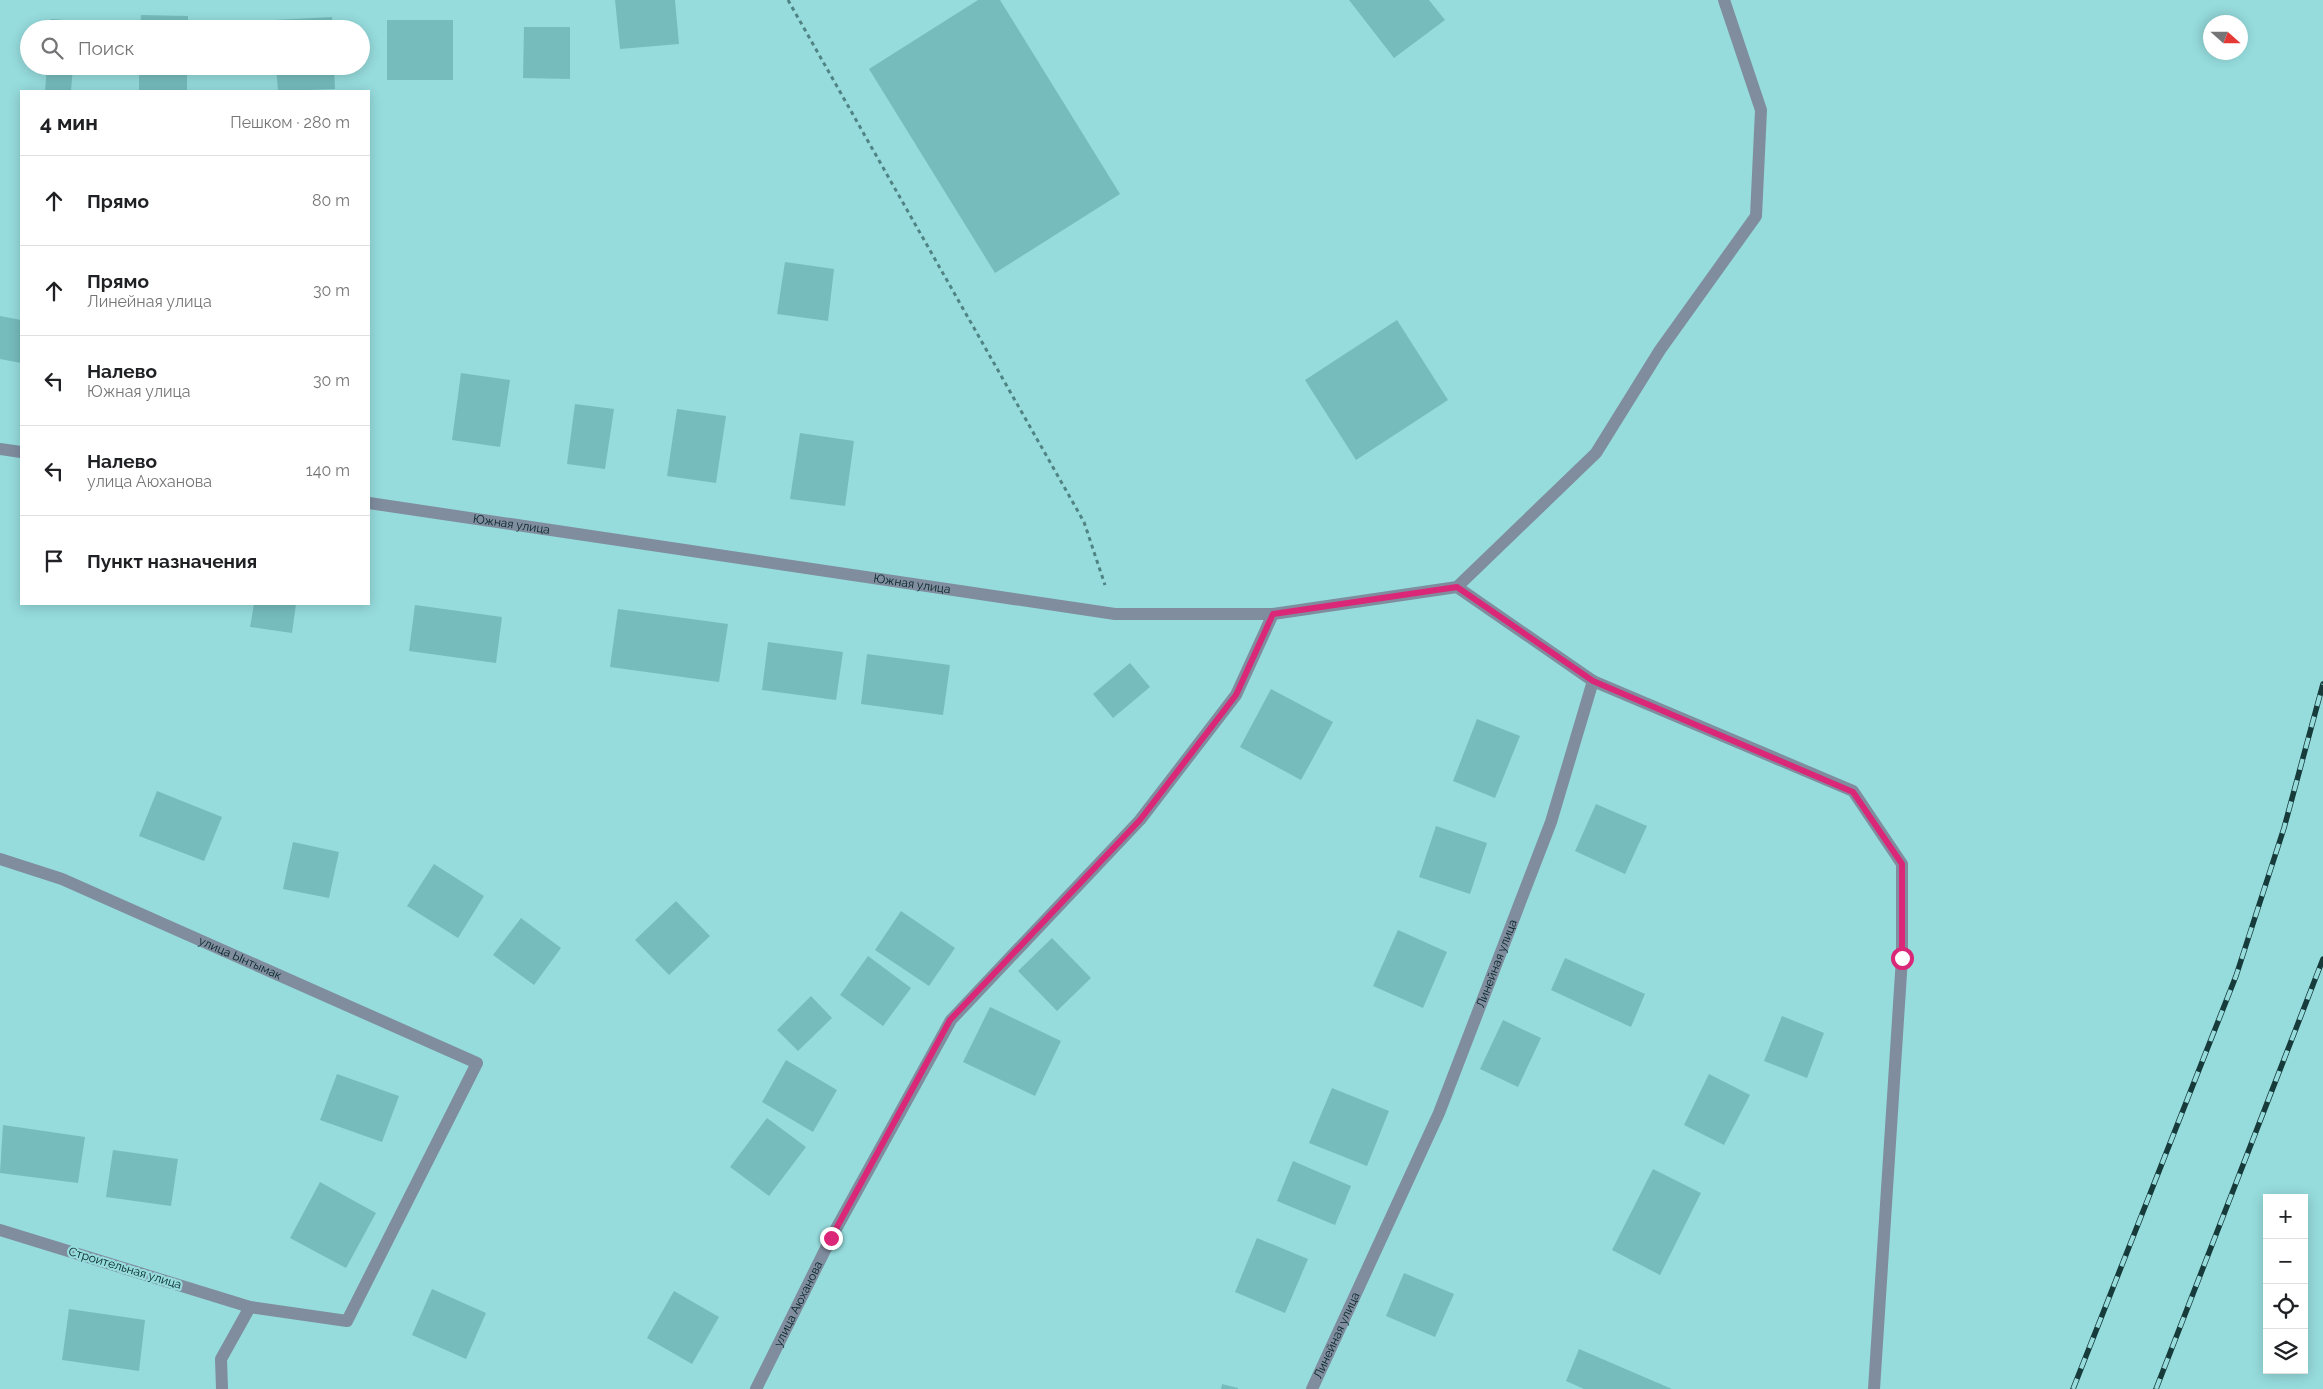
<!DOCTYPE html>
<html lang="ru">
<meta charset="utf-8">
<style>
:root{--surface:#fff;--page:#f2f2f2;--text:#202124;--muted:#757577;--line:#e0e0e0}
body{margin:0;font-family:Raleway,sans-serif;background:var(--page);color:var(--text)}
.controls{position:absolute;right:15px;bottom:15px;display:grid;overflow:hidden;border-radius:0px;box-shadow:0 2px 12px #0003}
.controls button{width:45px;height:45px;display:grid;place-items:center;padding:0;border:0;border-bottom:1px solid var(--line);background:var(--surface);color:var(--text);font:25px sans-serif}
.compass{position:absolute;left:2203px;top:15px;width:45px;height:45px;border-radius:50%;background:var(--surface);box-shadow:0 2px 12px #0003;rotate:111deg}
.stop{position:absolute;width:15px;height:15px;margin:-11px;border:4px solid #db2777;border-radius:50%;background:#fff}
.stop.end{background:#db2777;border-color:#fff;box-shadow:0 1px 5px #0008}
.list{margin:0;padding:0;list-style:none}
h2{display:flex;justify-content:space-between;align-items:center;height:65px;margin:0;padding:0 20px;font-size:21px}
h2 small{font-size:16px;font-weight:400;color:var(--muted)}
.list li{display:grid;grid-template-columns:32px 1fr auto;gap:15px;align-items:center;box-sizing:border-box;height:90px;padding:0 20px;border-top:1px solid var(--line)}
.list b{display:block;font-size:19px;white-space:nowrap}
.list p{margin:0;font-size:16px;white-space:nowrap;color:var(--muted)}
.list em{font-size:16px;font-style:normal;color:var(--muted)}
.icon{flex:none;width:28px;height:28px;fill:none;stroke:currentColor;stroke-width:2;stroke-linecap:round;stroke-linejoin:round}
.map{position:relative;flex:none;width:2323px;height:1389px;overflow:hidden}
.search{position:absolute;background:var(--surface);box-shadow:0 2px 12px #0003;left:20px;top:20px;width:350px;height:55px;display:flex;align-items:center;gap:12px;box-sizing:border-box;padding:0 18px;border-radius:28px;color:var(--muted);font-size:19px}
.panel{position:absolute;background:var(--surface);box-shadow:0 2px 12px #0003;left:20px;top:90px;width:350px;height:515px;border-radius:0px}
.map>svg:first-child{display:block}
.building{fill:#76bcbd}
.lines{fill:none;stroke-linecap:round;stroke-linejoin:round}
.path{stroke:#508383;stroke-width:3;stroke-dasharray:4 4;stroke-linecap:butt}
.minor{stroke:#7f8d9f;stroke-width:12}
.rail-casing{stroke:#173b3b;stroke-width:5.5}
.rail{stroke:#96dcdd;stroke-width:4;stroke-dasharray:11;stroke-linecap:butt}
.route{stroke:#db2777;stroke-width:6}
.labels{text-anchor:middle;dominant-baseline:central;stroke-width:4.5;stroke-linejoin:round;paint-order:stroke}
.street-label{font-size:12px;fill:#042323;stroke:#96dcdd}
</style>
<div class="map">
<svg width="2323" height="1389" viewBox="0 0 2323 1389">
<rect width="100%" height="100%" fill="#96dcdd"/>
<path class="building" d="M615,0H675L679,44L620,49Z
M978,0H1000L1120,194L995,273L869,69Z
M1349,0H1429L1445,20L1394,58Z
M141,15L188,16V29H140Z
M332,17L333,29H274V20Z
M51,19L77,21V29H50Z
M387,20H453V80H387Z
M524,27H570V79L523,78Z
M47,66H73L71,91H45Z
M139,66H187V91H139Z
M276,66H334L335,89L278,91Z
M785,262L834,269L828,321L777,314Z
M0,316L21,320V363L0,359Z
M1397,320L1448,400L1356,460L1305,380Z
M461,373L510,380L500,447L452,440Z
M575,404L614,409L605,469L567,464Z
M677,409L726,416L716,483L667,476Z
M800,433L854,441L845,506L790,499Z
M254,604H296L292,633L250,627Z
M415,605L502,617L496,663L409,651Z
M618,609L728,624L719,682L610,667Z
M768,642L843,652L836,700L762,690Z
M867,654L950,665L943,715L861,704Z
M1130,663L1150,687L1113,718L1093,694Z
M1271,689L1333,722L1301,780L1240,747Z
M1477,719L1520,736L1495,798L1453,781Z
M157,791L222,817L204,861L139,836Z
M1596,804L1647,826L1625,874L1575,851Z
M1436,826L1487,843L1470,894L1419,877Z
M293,842L339,852L329,898L283,889Z
M434,864L484,896L458,938L407,906Z
M676,901L710,936L669,975L635,940Z
M901,911L955,948L929,986L875,950Z
M521,918L561,948L534,985L493,955Z
M1398,930L1447,952L1423,1008L1373,986Z
M1052,938L1091,978L1057,1011L1018,971Z
M868,956L911,988L883,1026L840,995Z
M1565,958L1645,994L1631,1027L1551,990Z
M811,996L832,1018L798,1051L777,1030Z
M990,1007L1061,1041L1035,1096L963,1062Z
M1782,1016L1824,1033L1807,1078L1764,1061Z
M1503,1020L1541,1038L1518,1087L1480,1069Z
M786,1060L837,1090L813,1132L762,1102Z
M337,1074L399,1096L382,1142L320,1120Z
M1709,1074L1750,1095L1724,1145L1684,1125Z
M1332,1088L1389,1111L1367,1166L1309,1143Z
M767,1118L806,1147L769,1196L730,1167Z
M3,1125L85,1137L78,1183L0,1173Z
M113,1150L178,1159L171,1206L106,1197Z
M1293,1161L1351,1186L1335,1225L1277,1201Z
M1653,1169L1701,1193L1660,1275L1612,1250Z
M320,1182L376,1213L346,1268L290,1238Z
M1257,1238L1308,1259L1285,1313L1235,1292Z
M1404,1273L1454,1294L1435,1337L1386,1316Z
M432,1289L486,1313L466,1359L412,1335Z
M674,1291L719,1317L692,1364L647,1338Z
M69,1309L145,1320L139,1371L62,1360Z
M1579,1349L1672,1389H1584L1566,1381Z
M1222,1384L1238,1388V1389H1221Z"/>
<g class="lines">
<path class="path" d="M788,0L1084,522L1105,585"/>
<g class="minor">
<path d="M0,449L21,452"/>
<path id="s1" d="M369,503L1115,614H1273L1457,587"/>
<path d="M1457,587L1596,453L1660,350L1756,216L1761,110L1724,0"/>
<path d="M1593,681L1853,791L1902,864V958L1874,1389"/>
<path id="s2" d="M0,859L62,879L477,1063L347,1321L250,1307L0,1230"/>
<path d="M222,1389L221,1359L250,1307"/>
<path id="s3" d="M756,1389L831,1238L951,1020L1140,820L1236,695L1273,614"/>
<path id="s4" d="M1312,1389L1439,1113L1551,822L1593,681L1457,587"/>
</g>
<g class="rail-casing">
<path id="rail" d="M2073,1389L2236,976L2284,828L2323,684
M2156,1389L2323,959"/>
</g>
<use href="#rail" class="rail"/>
</g>
<g class="lines">
<path class="route" d="M831,1238L950,1020L1140,820L1236,695L1273,614L1457,587L1593,681L1853,792L1902,864V958"/>
</g>
<g class="labels">
<g class="street-label">
<text stroke="none"><textPath href="#s1" startOffset="144">Южная улица</textPath></text>
<text stroke="none"><textPath href="#s1" startOffset="549">Южная улица</textPath></text>
<text stroke="none"><textPath href="#s2" startOffset="260">улица Ынтымак</textPath></text>
<text stroke="none"><textPath href="#s4" startOffset="464">Линейная улица</textPath></text>
<text transform="translate(125 1268) rotate(17)">Строительная улица</text>
<text stroke="none"><textPath href="#s3" startOffset="95">улица Аюханова</textPath></text>
<text stroke="none"><textPath href="#s4" startOffset="59">Линейная улица</textPath></text>
</g>
</g>
</svg>
<div class="controls">
<button>+</button>
<button>−</button>
<button><svg class="icon" aria-label="locate" viewBox="0 0 24 24"><circle cx="12" cy="12" r="6"/><path d="M12 2v4M12 18v4M2 12h4M18 12h4"/></svg></button>
<button><svg class="icon" aria-label="layers" viewBox="0 0 24 24"><path d="M12 4l9 5-9 5-9-5zM3 14l9 5 9-5"/></svg></button>
</div>
<svg class="compass" viewBox="-18 -18 36 36"><path d="M0-13l5 13h-10z" fill="#e53935"/><path d="M0 13l5-13h-10z" fill="#757577"/></svg>
<div class="stop" style="left:1902px;top:958px"></div>
<div class="stop end" style="left:831px;top:1238px"></div>
<div class="search"><svg class="icon" aria-label="search" viewBox="0 0 24 24"><circle cx="10" cy="10" r="6"/><path d="M15 15l6 6"/></svg>Поиск</div>
<section class="panel">
<h2>4 мин<small>Пешком · 280 m</small></h2>
<ul class="list">
<li><svg class="icon" aria-label="ahead" viewBox="0 0 24 24"><path d="M12 20V5M6 11l6-6 6 6"/></svg><div><b>Прямо</b></div><em>80 m</em></li>
<li><svg class="icon" aria-label="ahead" viewBox="0 0 24 24"><path d="M12 20V5M6 11l6-6 6 6"/></svg><div><b>Прямо</b><p>Линейная улица</p></div><em>30 m</em></li>
<li><svg class="icon" aria-label="left" viewBox="0 0 24 24"><path d="M17 20v-9H6M10 6l-5 5 5 5"/></svg><div><b>Налево</b><p>Южная улица</p></div><em>30 m</em></li>
<li><svg class="icon" aria-label="left" viewBox="0 0 24 24"><path d="M17 20v-9H6M10 6l-5 5 5 5"/></svg><div><b>Налево</b><p>улица Аюханова</p></div><em>140 m</em></li>
<li><svg class="icon" aria-label="arrive" viewBox="0 0 24 24"><path d="M6 21V4h12l-3 4 3 4H6"/></svg><div><b>Пункт назначения</b></div></li>
</ul>
</section>
</div>
